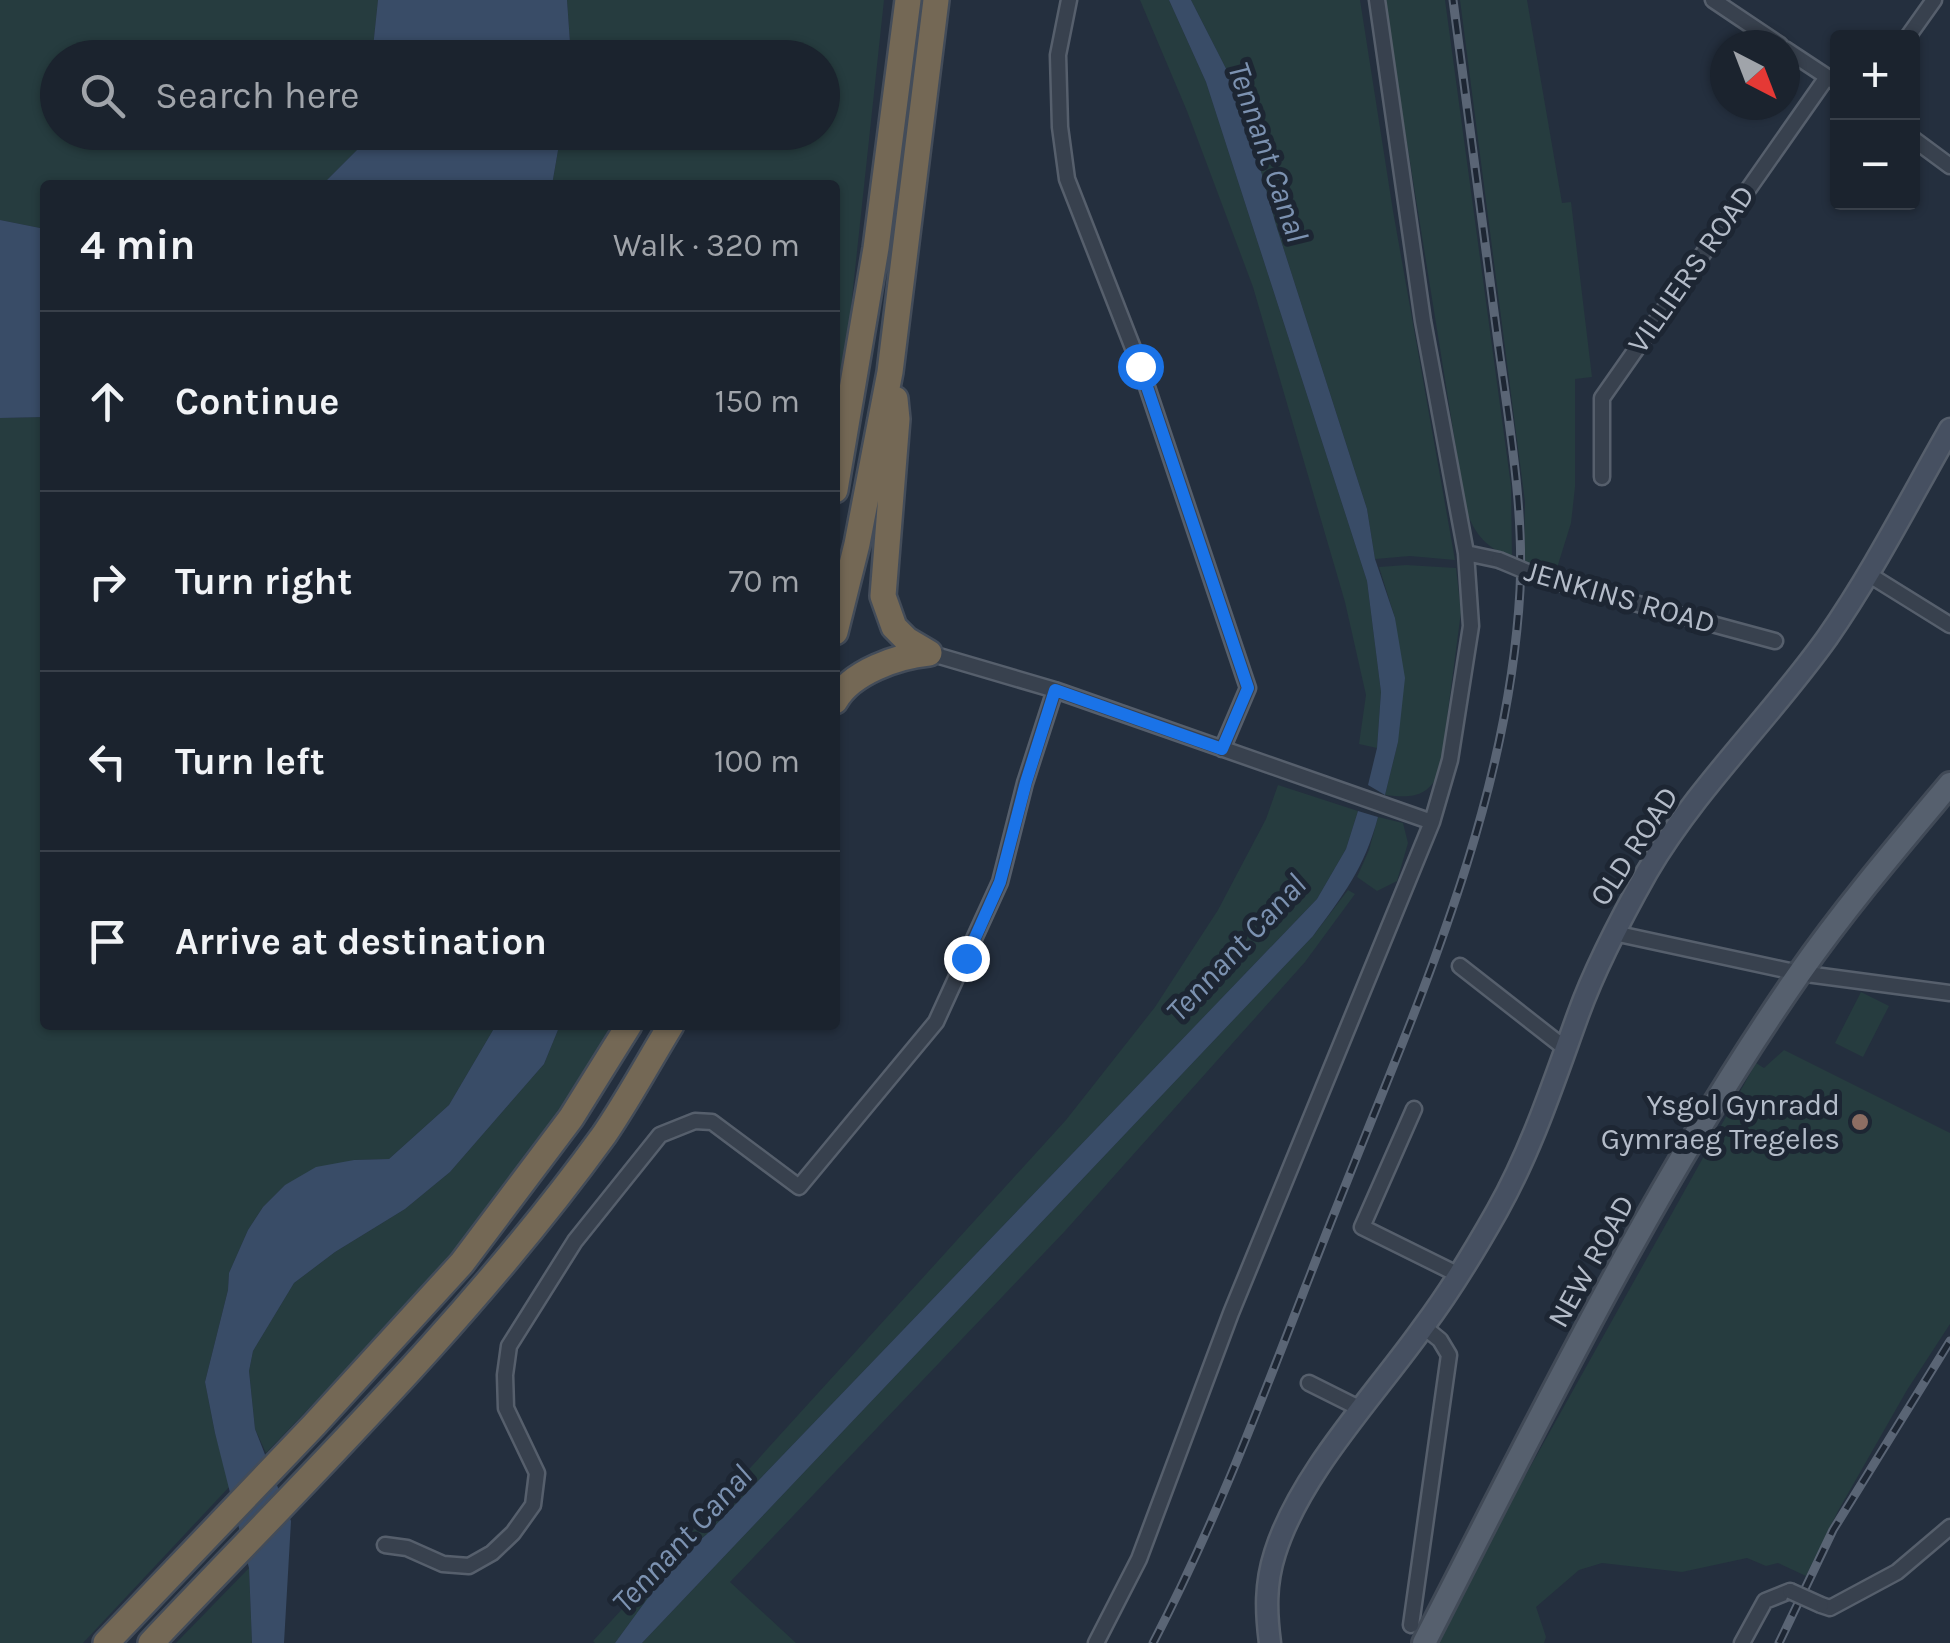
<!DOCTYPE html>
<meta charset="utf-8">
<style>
:root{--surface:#1b232e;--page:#242b36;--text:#f1f3f6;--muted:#a0a4aa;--line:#39404a}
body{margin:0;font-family:Karla,sans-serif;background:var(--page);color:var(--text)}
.controls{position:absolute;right:30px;top:30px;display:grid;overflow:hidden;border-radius:10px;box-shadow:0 2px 8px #0004}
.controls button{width:90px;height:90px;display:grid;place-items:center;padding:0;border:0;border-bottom:2px solid var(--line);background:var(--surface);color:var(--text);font:50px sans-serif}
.compass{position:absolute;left:1710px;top:30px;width:90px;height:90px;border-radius:50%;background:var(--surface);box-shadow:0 2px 8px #0004;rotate:138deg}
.stop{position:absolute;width:30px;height:30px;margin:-22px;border:8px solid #1a73e8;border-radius:50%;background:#fff}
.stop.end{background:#1a73e8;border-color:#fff;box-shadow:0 2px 10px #0008}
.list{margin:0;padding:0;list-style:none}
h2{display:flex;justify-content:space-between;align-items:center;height:130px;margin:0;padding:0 40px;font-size:42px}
h2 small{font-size:32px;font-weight:400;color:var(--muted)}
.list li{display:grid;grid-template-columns:65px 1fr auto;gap:30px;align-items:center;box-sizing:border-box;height:180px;padding:0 40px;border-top:2px solid var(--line)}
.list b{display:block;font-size:38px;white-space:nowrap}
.list em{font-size:32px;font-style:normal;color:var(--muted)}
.icon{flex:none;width:55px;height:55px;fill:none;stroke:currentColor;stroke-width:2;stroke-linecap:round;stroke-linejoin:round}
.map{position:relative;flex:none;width:1950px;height:1643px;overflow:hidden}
.search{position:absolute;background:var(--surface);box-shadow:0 2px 8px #0004;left:40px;top:40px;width:800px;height:110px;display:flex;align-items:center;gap:25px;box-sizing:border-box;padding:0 35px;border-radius:55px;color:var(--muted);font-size:38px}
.panel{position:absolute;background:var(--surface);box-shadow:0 2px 8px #0004;left:40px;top:180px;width:800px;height:850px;border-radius:10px}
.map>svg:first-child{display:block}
.green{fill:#263c3f}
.water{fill:#394c67}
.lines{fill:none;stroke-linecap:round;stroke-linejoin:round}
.street-casing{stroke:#565f6c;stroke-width:19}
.secondary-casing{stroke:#565f6c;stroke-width:25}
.primary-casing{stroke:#414a57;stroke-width:28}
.highway-casing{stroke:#434c59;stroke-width:30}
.street{stroke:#38414e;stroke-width:14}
.secondary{stroke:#465061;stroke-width:20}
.primary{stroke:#56606e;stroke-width:22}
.highway{stroke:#746855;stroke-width:25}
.rail-casing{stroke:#5a6575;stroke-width:9}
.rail{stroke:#1d2633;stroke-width:5;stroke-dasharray:15;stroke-linecap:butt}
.street-bridge-casing{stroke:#565f6c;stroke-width:19;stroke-linecap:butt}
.street-bridge{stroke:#38414e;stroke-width:14}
.route{stroke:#1a73e8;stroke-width:12}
.education-dot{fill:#8d6e63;stroke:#1d2633;stroke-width:4}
.labels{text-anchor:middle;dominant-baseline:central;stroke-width:10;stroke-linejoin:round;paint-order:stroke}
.street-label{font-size:30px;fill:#b4bcc9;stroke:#1d2633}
.poi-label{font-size:30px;fill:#b4bcc9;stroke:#1d2633;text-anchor:end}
.water-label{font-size:32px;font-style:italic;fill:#7c92b1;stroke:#1d2633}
</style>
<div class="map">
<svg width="1950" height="1643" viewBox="0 0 1950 1643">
<rect width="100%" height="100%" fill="#242f3e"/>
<path class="green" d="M0,0H378L372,57L58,58V132L364,133L363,144L322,185H45V229L0,220Z
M567,0H884L846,354L835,411V185H552L561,133L822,132V58L571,57Z
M1140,0H1169L1206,82L1367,581L1381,692L1377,748L1359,744L1366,695L1345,602L1253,287L1187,111Z
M1191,0H1360L1393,211L1455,560L1410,556L1375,559L1367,509L1276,225L1240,96Z
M1384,0H1445L1511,486L1512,558C1487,548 1475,535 1466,510Z
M1460,0H1527L1562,203L1571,202L1592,377L1575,379V487L1571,523L1557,568L1545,571L1524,561L1525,502Z
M45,417V1025H496L449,1105L389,1159L354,1160L285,1185L263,1207L248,1230L229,1273L228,1290L205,1382L215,1433L230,1486L83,1643H0V418Z
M1406,565L1456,568L1461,612L1440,771C1428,798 1411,798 1385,795L1398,742L1395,618L1379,567Z
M1278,785L1358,811L1346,849L1317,899L707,1534L672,1565L615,1643H595L593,1641L1066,1120L1155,1007L1218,910L1266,819Z
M1378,817L1403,823L1408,843L1397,881L1377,891L1357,877L1369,850Z
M1348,890L1355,894L1305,962L1065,1231L730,1582L796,1643H642L1313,936Z
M1861,992L1889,1006L1863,1057L1835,1043Z
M560,1025H613L515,1179L390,1324L266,1453L255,1429L249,1371L253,1351L294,1283L335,1252L405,1209L450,1172L544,1064Z
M1784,1050L1950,1133V1324L1907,1390L1838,1511L1806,1576L1778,1563L1766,1566L1747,1558L1682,1572L1602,1563L1579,1570L1536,1607L1546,1637L1544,1643H1436L1486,1546L1756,1063L1764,1068Z
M249,1568L252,1643H176Z"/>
<path class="water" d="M378,0H567L571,57H372Z
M1169,0H1191L1240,96L1276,225L1367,509L1375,559L1395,618L1405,678L1398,742L1385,795L1368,785L1377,748L1381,692L1367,581L1206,82Z
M364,133V132L561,133L552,185H322L363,144Z
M0,220L45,229V417L0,418Z
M1358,811L1378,817C1364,869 1344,894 1313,936L642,1643H615L672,1565L707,1534L1317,899L1346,849Z
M496,1025H560L544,1064L450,1172L405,1209L335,1252L294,1283L253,1351L249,1371L255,1429L291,1521L284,1643H252L249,1568L215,1433L205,1382L228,1290L229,1273L248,1230L263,1207L285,1185L316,1167L354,1160L389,1159L449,1105Z"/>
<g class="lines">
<g class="street-casing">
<path id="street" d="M1069,0L1058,55L1060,127L1067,179L1140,366L1248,688L1222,749
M1713,0L1780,45
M1907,38L1934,0
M1785,49L1838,84
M1912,138L1950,166
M1602,477V398L1827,77
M1466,553L1499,560
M1868,574L1950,625
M1542,578L1775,641
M929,653L1055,690L1432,822
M1614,933L1799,973L1950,993
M1460,966L1566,1049
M1414,1109L1362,1227L1459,1275
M1309,1383L1361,1409
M385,1545L407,1548L443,1564L469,1566L492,1553L513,1533L533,1505L537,1473L506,1408L505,1375L509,1346L575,1241L660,1135L695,1121L712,1122L799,1187L936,1022L1000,882L1025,783L1055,690
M1821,1605L1830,1608L1897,1572L1950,1527
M1411,1625L1449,1355L1440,1340L1424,1327
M1096,1643L1139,1559L1231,1313L1432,822L1450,760L1471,626L1466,553L1423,321L1377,0
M1742,1643L1765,1601L1790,1591"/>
</g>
<g class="secondary-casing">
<path id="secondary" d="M1270,1643C1266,1612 1265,1584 1275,1553C1300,1473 1376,1394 1424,1326C1451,1290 1475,1250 1497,1211C1532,1149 1554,1081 1578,1015C1596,965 1621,918 1647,872C1697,787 1770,718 1827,638C1873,572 1910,499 1950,429"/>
</g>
<g class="primary-casing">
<path id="primary" d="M1424,1643C1541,1416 1653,1184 1799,974C1845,908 1898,846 1950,784"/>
</g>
<g class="highway-casing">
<path id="highway" d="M895,399L897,419L883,596L894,627L907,640L929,653
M835,490L876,248L908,0
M835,632L857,544L890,372L936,0
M835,701C851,672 898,656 929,653
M106,1643L315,1424L462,1263L571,1118L629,1025
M151,1643C306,1479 471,1319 604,1135C628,1100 649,1061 671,1025"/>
</g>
<use href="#street" class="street"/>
<use href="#secondary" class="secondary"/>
<use href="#primary" class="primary"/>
<use href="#highway" class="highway"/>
<g class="rail-casing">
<path id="rail" d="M1153,1643C1225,1505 1277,1358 1334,1214C1413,1013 1508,810 1520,590C1524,507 1509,424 1498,342C1483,228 1468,114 1453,0
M1779,1643L1833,1530L1950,1341"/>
</g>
<use href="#rail" class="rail"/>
<g class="street-bridge-casing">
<path id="street-bridge" d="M1499,560L1542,578
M1790,1591L1821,1605"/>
</g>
<use href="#street-bridge" class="street-bridge"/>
</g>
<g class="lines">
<path class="route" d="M966,958L1000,882L1026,782L1055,690L1222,749L1248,688L1140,366"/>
</g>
<circle class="education-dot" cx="1860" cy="1122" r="10"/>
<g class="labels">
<g class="street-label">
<text transform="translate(1691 269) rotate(-55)">VILLIERS ROAD</text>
<text transform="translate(1620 597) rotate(16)">JENKINS ROAD</text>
<text transform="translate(1634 846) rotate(-57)">OLD ROAD</text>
<text transform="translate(1591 1261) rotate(-61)">NEW ROAD</text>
</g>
<g class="poi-label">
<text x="1840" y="1105">Ysgol Gynradd<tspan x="1840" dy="34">Gymraeg Tregeles</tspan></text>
</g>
<g class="water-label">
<text transform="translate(1268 152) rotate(71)">Tennant Canal</text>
<text transform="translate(1236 948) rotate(-47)">Tennant Canal</text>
<text transform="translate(682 1539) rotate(-47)">Tennant Canal</text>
</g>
</g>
</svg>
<div class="controls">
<button>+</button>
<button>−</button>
</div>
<svg class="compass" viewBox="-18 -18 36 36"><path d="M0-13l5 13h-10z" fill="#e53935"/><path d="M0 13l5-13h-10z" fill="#a0a4aa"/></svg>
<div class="stop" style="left:1140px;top:366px"></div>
<div class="stop end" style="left:966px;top:958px"></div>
<div class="search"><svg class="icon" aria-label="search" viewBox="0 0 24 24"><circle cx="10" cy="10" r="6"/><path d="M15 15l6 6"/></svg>Search here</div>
<section class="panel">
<h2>4 min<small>Walk · 320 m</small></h2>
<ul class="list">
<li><svg class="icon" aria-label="ahead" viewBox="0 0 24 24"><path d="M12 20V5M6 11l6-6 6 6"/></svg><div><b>Continue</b></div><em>150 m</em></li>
<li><svg class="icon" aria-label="right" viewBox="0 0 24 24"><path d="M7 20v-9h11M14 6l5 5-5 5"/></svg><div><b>Turn right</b></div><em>70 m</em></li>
<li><svg class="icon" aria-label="left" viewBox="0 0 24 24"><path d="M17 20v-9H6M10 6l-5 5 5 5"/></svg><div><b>Turn left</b></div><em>100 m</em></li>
<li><svg class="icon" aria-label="arrive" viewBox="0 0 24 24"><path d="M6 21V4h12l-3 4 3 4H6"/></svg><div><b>Arrive at destination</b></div></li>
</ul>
</section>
</div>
